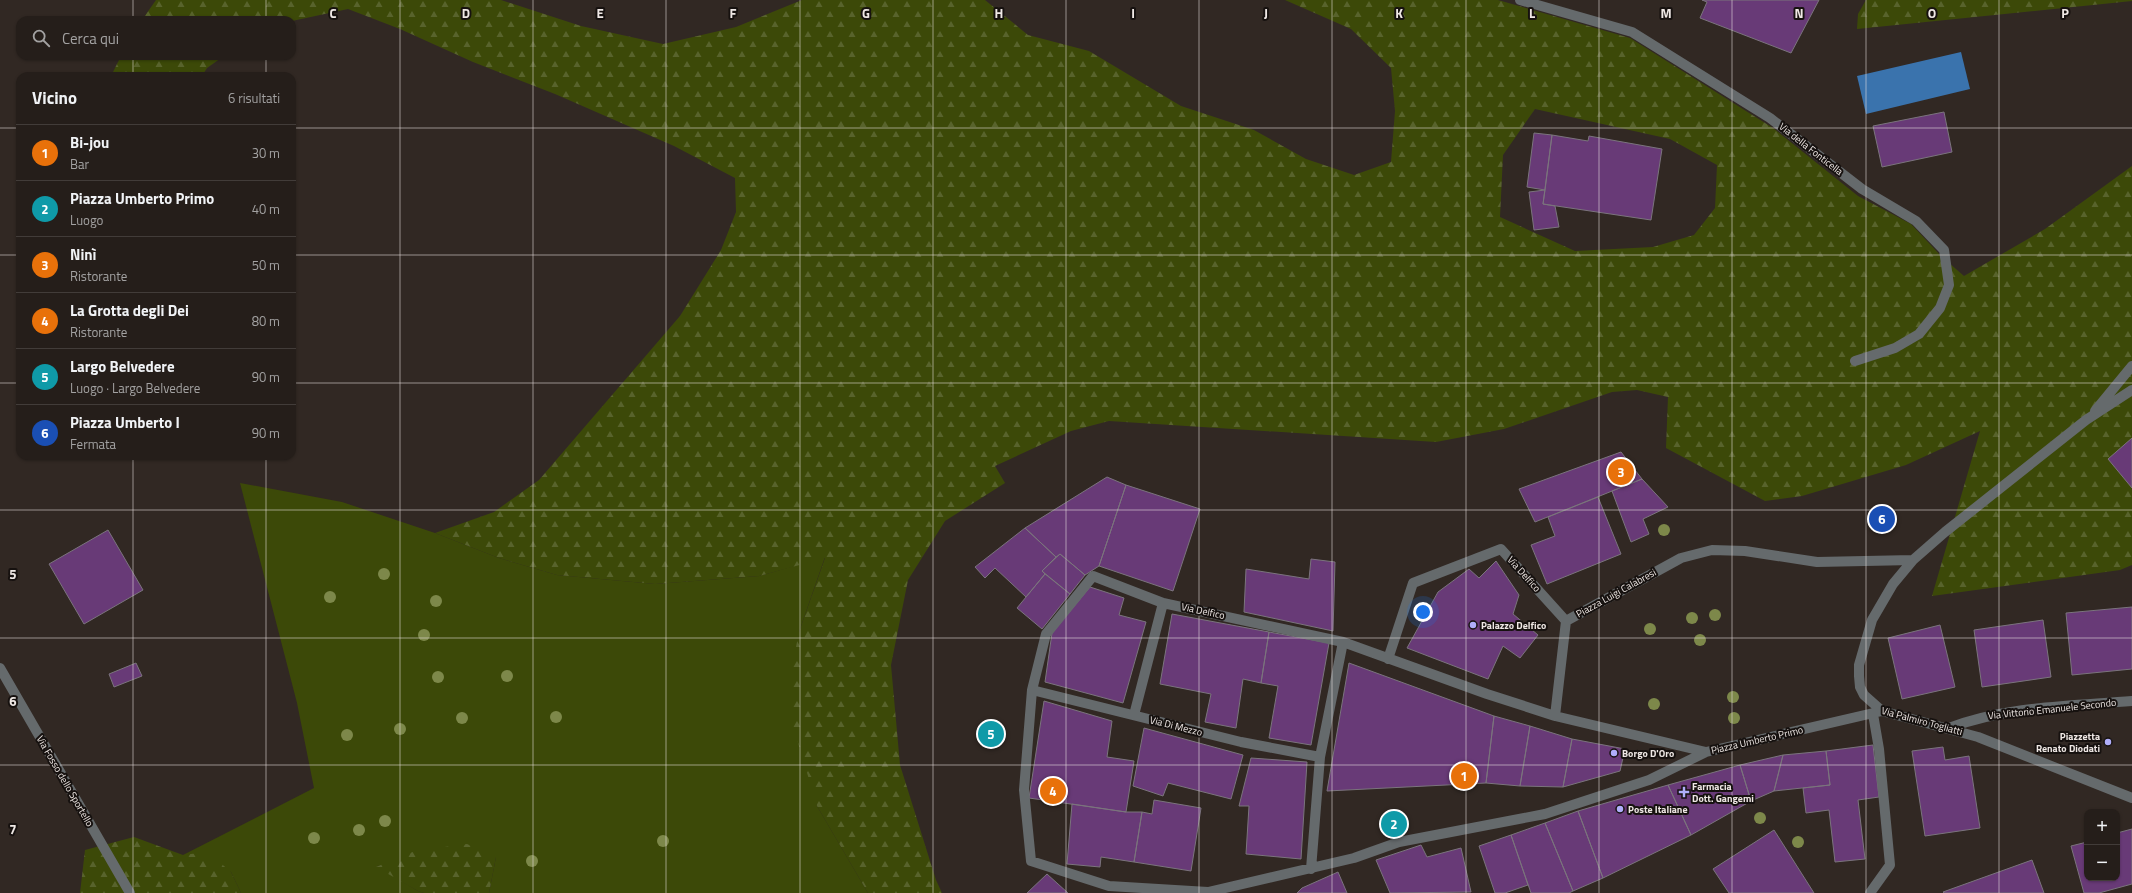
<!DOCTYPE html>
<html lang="it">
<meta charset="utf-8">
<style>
:root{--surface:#251e1a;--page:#2d2723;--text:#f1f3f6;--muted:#a3a2a2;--line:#423c39;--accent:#ea580c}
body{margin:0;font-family:"Titillium Web",sans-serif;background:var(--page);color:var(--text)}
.controls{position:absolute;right:12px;bottom:12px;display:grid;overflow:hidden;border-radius:8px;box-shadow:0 1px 3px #0004}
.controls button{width:36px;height:36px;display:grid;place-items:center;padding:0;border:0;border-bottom:1px solid var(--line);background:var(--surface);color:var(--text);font:20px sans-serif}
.you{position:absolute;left:1423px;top:612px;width:14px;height:14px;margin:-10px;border:3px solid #fff;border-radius:50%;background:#1a73e8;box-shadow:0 0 0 6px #1a73e833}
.badge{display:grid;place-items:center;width:26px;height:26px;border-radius:50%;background:var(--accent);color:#fff;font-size:13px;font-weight:700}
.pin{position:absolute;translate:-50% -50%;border:2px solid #fff;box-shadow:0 1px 4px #0006}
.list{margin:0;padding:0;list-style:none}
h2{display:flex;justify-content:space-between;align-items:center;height:52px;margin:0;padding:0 16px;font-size:17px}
h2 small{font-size:13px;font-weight:400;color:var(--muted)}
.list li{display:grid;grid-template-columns:26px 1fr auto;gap:12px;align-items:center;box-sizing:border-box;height:56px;padding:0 16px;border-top:1px solid var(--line)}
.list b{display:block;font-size:15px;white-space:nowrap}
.list p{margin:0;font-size:13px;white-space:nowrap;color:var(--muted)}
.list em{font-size:13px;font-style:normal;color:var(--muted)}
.icon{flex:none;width:22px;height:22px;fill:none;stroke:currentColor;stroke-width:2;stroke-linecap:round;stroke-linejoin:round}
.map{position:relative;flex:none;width:2132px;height:893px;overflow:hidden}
.search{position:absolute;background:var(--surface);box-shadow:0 1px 3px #0004;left:16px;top:16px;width:280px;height:44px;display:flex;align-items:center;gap:10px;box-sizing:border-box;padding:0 14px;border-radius:12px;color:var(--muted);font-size:15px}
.panel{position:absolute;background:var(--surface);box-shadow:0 1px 3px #0004;left:16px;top:72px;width:280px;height:388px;border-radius:12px}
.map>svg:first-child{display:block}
.grass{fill:#3c4908}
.forest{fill:url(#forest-firs);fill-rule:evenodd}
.water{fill:#3a73ad}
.building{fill:#683a77;stroke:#7b747d}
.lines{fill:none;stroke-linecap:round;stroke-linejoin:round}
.minor{stroke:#656a6c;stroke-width:10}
.tree{fill:#7d884a}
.grid{fill:none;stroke:#efe8e5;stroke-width:1;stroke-opacity:0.55}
.poi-dot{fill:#b0aefa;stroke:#16110f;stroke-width:1.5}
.labels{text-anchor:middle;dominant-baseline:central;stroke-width:4;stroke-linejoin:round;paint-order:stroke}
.street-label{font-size:10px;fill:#efe8e5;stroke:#16110f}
.poi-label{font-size:10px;font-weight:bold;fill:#efe8e5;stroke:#16110f;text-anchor:start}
.grid-label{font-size:13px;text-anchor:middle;font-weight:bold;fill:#efe8e5;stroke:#16110f;stroke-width:4;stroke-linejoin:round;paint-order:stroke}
</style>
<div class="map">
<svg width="2132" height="893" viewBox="0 0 2132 893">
<defs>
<pattern id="forest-firs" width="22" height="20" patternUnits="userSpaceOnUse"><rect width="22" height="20" fill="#3c4908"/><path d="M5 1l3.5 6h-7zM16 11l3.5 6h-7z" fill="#58632c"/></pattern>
</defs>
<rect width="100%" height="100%" fill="#312823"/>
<path class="grass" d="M240,483L342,502L435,533L499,558L557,575L655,584L759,576L825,557L799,632L817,806L868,893H489L496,857L377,866L418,891L424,893H241L231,872L183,855L314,788L297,703Z"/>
<path class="forest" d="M156,0H501L581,26L663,44L736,27L802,0H985L1028,35L1089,51L1181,106L1254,130L1306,159L1354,175L1391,162L1395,111L1391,68L1351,29L1285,0H1498L1630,38L1773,128L1858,196L1911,224L1941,256L1964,276L2045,229L2132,166V565L2120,570L1932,596L1980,431L1906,465L1802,496L1765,501L1666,448L1668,397L1637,390L1612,392L1504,429L1436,442L1109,421L1071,431L995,466L1005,483L945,521L908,580L891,665L900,765L936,880L942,893H868L817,806L790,716V677L799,632L825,558L759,576L655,584L557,575L499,558L435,533L494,512L539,480L680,316L721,250L736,212L735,178L674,146L555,94L473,62L400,29L348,9L292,21L142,20ZM1535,109L1670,139L1717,165L1715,208L1694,235L1653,247L1575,251L1500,217L1503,155Z
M1866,0H2132V1L1857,29L1858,14Z
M121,56H224L207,68L202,76H111Z
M134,837L183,855L199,853L217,860L231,872L241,893H80L85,850Z
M467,844L496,857L489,893H424L418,891L376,867L415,851Z"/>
<path class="water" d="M1961,52L1970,89L1866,114L1857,76Z"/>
<path class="building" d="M1702,0H1819L1791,53L1700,18L1707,2Z
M1944,112L1952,152L1882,167L1873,126Z
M1534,133L1552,135L1545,190L1527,187Z
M1552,135L1588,141L1589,136L1662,149L1651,220L1543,204Z
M1545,190L1543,204L1555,206L1559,227L1534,230L1529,192Z
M2132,438V488L2108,459Z
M1621,452L1642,479L1535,522L1519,489Z
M1107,477L1126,485L1099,566L1085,575L1060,554L1056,557L1025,528Z
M1642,479L1668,507L1643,519L1649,534L1631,542L1612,491Z
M1126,485L1200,509L1173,591L1099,566Z
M1598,497L1621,554L1547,584L1531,545L1555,536L1548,517Z
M1025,528L1056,557L1042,571L1045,574L1026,597L995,568L985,578L975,567Z
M108,530L143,590L84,624L49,564Z
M1060,554L1085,575L1070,594L1042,571Z
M1311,559L1335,562L1333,631L1244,612L1246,569L1309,579Z
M1496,561L1519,595L1513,614L1538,635L1520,658L1503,646L1488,679L1407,648L1438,592L1469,569L1479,578Z
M1045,574L1070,594L1042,629L1017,608Z
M1090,587L1124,598L1119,615L1146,622L1123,703L1045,682L1052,633Z
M2132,607V669L2072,675L2066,613Z
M1172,614L1269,632L1261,683L1243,679L1236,728L1205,722L1211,694L1160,684Z
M2043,620L2051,677L1982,687L1974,630Z
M1940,625L1955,687L1902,699L1888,638Z
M1269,632L1329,643L1311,745L1269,738L1278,686L1261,683Z
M136,663L142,676L114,687L109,674Z
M1349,663L1494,716L1486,783L1327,791Z
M1044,701L1112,721L1107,757L1134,761L1126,812L1029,798Z
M1494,716L1530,726L1520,786L1486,783Z
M1530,726L1572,739L1563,787L1520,786Z
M1144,728L1243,755L1231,799L1168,783L1163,796L1133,786Z
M1572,739L1625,749L1620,771L1563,787Z
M1873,745L1879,797L1858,800L1865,859L1835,862L1829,810L1806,813L1803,788L1830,785L1826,751Z
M1943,747L1945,760L1969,756L1980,828L1925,836L1912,751Z
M1826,751L1830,785L1774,791L1783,755Z
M1783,755L1774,791L1751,801L1740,765Z
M1251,758L1307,762L1301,859L1246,854L1249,806H1239Z
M1740,765L1751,801L1691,835L1668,785Z
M1668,785L1691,835L1603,878L1578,811Z
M1154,800L1201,808L1191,871L1134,862L1142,812L1152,814Z
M1072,804L1126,812H1142L1134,862L1101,857L1100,867L1067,864Z
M1578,811L1603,878L1573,891L1545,823Z
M1545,823L1573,891L1569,893H1531L1511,835Z
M2132,829V884L2099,893H2084L2071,846L2087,842V878H2117V833Z
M1774,830L1814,893H1729L1713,869Z
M1511,835L1528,885L1505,893H1495L1479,846Z
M1421,845L1427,857L1461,848L1471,892L1390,893L1376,860Z
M2032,860L2044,893H1944L1943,892Z
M1338,872L1347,893H1297L1302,888Z
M1047,874L1068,893H1027Z"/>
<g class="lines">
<path class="minor" d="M1520,0L1632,32L1770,118L1862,189L1916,221L1944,250L1949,285L1940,308L1919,334L1895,348L1855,361
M2132,390L2086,420L1945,532L1913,560L1893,584L1872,620L1859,665V676L1860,687L1864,695L1882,711L1978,737L2132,798
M2095,411L2132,366
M1388,659L1413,583L1501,549L1566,621
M0,668L130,893
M1032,690L1241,742L1320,757
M1134,715L1163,603
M1555,716L1566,621L1681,558L1712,550L1745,551L1817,562L1913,560
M1949,728C2007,706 2071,706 2132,701
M1706,752L1555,716L1487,694L1343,642L1163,603L1093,576L1046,634L1032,690L1024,790L1031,861L1109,886L1208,892L1354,858L1399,842L1545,814L1649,780L1706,752L1882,711
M1311,869L1320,757L1343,642
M1870,893L1890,865L1879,749L1873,714"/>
</g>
<g class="tree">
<circle cx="1664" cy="530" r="6"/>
<circle cx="384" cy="574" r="6"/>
<circle cx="330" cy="597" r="6"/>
<circle cx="436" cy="601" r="6"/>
<circle cx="1715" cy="615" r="6"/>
<circle cx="1692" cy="618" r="6"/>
<circle cx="1650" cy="629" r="6"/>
<circle cx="424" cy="635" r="6"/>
<circle cx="1700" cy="640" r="6"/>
<circle cx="507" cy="676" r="6"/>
<circle cx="438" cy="677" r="6"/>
<circle cx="1733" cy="697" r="6"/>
<circle cx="1654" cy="704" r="6"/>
<circle cx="556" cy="717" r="6"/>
<circle cx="462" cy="718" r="6"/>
<circle cx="1734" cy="718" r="6"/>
<circle cx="400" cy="729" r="6"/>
<circle cx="347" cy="735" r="6"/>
<circle cx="1760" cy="818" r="6"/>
<circle cx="385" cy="821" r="6"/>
<circle cx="359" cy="830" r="6"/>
<circle cx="314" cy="838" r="6"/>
<circle cx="663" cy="841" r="6"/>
<circle cx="1798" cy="842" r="6"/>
<circle cx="532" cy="861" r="6"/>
</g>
<path class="grid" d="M133,0V20M266,0V20M400,0V893M533,0V893M666,0V893M800,0V893M933,0V893M1066,0V893M1199,0V893M1332,0V893M1466,0V893M1599,0V893M1732,0V893M1866,0V893M1999,0V893M133,56V76M266,56V76M0,128H20M292,128H2132M0,255H20M292,255H2132M0,383H20M292,383H2132M133,456V893M266,456V893M0,510H2132M0,638H2132M0,765H2132"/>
<g class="poi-dot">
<circle cx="1473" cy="625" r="4"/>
<circle cx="2108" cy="742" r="4"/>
<circle cx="1614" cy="753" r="4"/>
<path d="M1682 786h4v4h4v4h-4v4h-4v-4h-4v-4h4z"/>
<circle cx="1620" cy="809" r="4"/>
</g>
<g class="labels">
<g class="street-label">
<text transform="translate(1811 149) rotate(38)">Via della Fonticella</text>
<text transform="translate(1524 574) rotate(48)">Via Delfico</text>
<text transform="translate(1616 593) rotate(-29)">Piazza Luigi Calabresi</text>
<text transform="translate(1203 611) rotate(12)">Via Delfico</text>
<text transform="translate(2052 709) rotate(-6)">Via Vittorio Emanuele Secondo</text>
<text transform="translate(1922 721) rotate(15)">Via Palmiro Togliatti</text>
<text transform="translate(1176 726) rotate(14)">Via Di Mezzo</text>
<text transform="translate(1757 740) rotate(-13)">Piazza Umberto Primo</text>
<text transform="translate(65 781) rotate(60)">Via Fosso dello Sportello</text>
</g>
<g class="poi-label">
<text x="1481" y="625">Palazzo Delfico</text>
<text x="2100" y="736" text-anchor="end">Piazzetta<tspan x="2100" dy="12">Renato Diodati</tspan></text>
<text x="1622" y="753">Borgo D'Oro</text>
<text x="1692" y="786">Farmacia<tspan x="1692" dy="12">Dott. Gangemi</tspan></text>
<text x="1628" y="809">Poste Italiane</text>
</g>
</g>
<g class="grid-label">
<text x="333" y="18">C</text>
<text x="466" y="18">D</text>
<text x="600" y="18">E</text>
<text x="733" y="18">F</text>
<text x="866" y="18">G</text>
<text x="999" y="18">H</text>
<text x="1133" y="18">I</text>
<text x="1266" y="18">J</text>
<text x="1399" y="18">K</text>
<text x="1532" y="18">L</text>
<text x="1666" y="18">M</text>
<text x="1799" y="18">N</text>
<text x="1932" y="18">O</text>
<text x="2065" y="18">P</text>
<text x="13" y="579">5</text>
<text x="13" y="706">6</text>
<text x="13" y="834">7</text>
</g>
</svg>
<div class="controls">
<button>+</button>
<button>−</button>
</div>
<div class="you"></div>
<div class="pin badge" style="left:1464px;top:776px;background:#e8710a">1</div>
<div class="pin badge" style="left:1394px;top:824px;background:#0f9aa8">2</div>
<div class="pin badge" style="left:1621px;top:472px;background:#e8710a">3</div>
<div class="pin badge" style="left:1053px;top:791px;background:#e8710a">4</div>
<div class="pin badge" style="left:991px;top:734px;background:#0f9aa8">5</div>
<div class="pin badge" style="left:1882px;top:519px;background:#1a4fb4">6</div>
<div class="search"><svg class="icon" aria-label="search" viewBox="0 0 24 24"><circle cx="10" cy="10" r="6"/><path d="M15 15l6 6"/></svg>Cerca qui</div>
<section class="panel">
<h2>Vicino<small>6 risultati</small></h2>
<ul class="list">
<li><span class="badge" style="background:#e8710a">1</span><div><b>Bi-jou</b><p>Bar</p></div><em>30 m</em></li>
<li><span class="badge" style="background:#0f9aa8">2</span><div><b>Piazza Umberto Primo</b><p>Luogo</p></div><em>40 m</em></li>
<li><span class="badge" style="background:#e8710a">3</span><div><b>Ninì</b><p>Ristorante</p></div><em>50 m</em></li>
<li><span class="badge" style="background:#e8710a">4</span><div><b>La Grotta degli Dei</b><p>Ristorante</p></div><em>80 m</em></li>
<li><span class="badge" style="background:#0f9aa8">5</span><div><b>Largo Belvedere</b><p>Luogo · Largo Belvedere</p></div><em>90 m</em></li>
<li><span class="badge" style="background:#1a4fb4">6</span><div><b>Piazza Umberto I</b><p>Fermata</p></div><em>90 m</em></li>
</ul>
</section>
</div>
